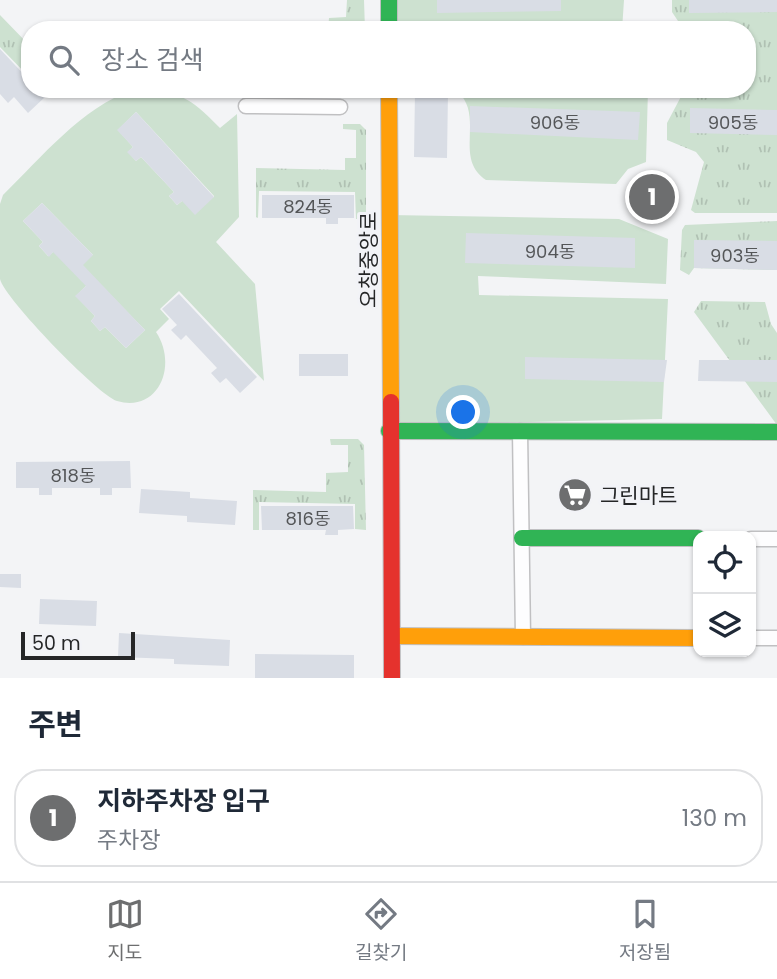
<!DOCTYPE html>
<html lang="ko">
<meta charset="utf-8">
<style>
:root{--surface:#fff;--page:#f6f6f7;--text:#1f2937;--muted:#747a83;--line:#e0e1e3;--accent:#6d6e6f}
body{margin:0;font-family:Poppins,"Noto Sans KR",sans-serif;background:var(--page);color:var(--text)}
.controls{position:absolute;right:21px;bottom:21px;display:grid;overflow:hidden;border-radius:14px;box-shadow:0 2px 5px #0004}
.controls button{width:63px;height:63px;display:grid;place-items:center;padding:0;border:0;border-bottom:2px solid var(--line);background:var(--surface);color:var(--text);font:35px sans-serif}
.scale{position:absolute;left:21px;bottom:18px;width:114px;box-sizing:border-box;padding-left:7px;border:4px solid #252627;border-top:0;font-size:19px;line-height:24px;white-space:nowrap;color:#252627;-webkit-text-stroke:5px #f2f3f7;paint-order:stroke}
.you{position:absolute;left:464px;top:413px;width:24px;height:24px;margin:-18px;border:5px solid #fff;border-radius:50%;background:#1a73e8;box-shadow:0 0 0 10px #1a73e833}
.badge{display:grid;place-items:center;width:46px;height:46px;border-radius:50%;background:var(--accent);color:#fff;font-size:23px;font-weight:700}
.pin{position:absolute;translate:-50% -50%;border:4px solid #fff;box-shadow:0 2px 7px #0006}
.list{margin:0;padding:0;list-style:none}
h2{display:flex;justify-content:space-between;align-items:center;height:91px;margin:0;padding:0 28px;font-size:30px}
h2 small{font-size:23px;font-weight:400;color:var(--muted)}
.list li{display:grid;grid-template-columns:46px 1fr auto;gap:21px;align-items:center;box-sizing:border-box;height:98px;margin:0 14px 14px;padding:0 14px;border:2px solid var(--line);border-radius:28px}
.list b{display:block;font-size:26px;white-space:nowrap}
.list p{margin:0;font-size:23px;white-space:nowrap;color:var(--muted)}
.list em{font-size:23px;font-style:normal;color:var(--muted)}
.icon{flex:none;width:38px;height:38px;fill:none;stroke:currentColor;stroke-width:2;stroke-linecap:round;stroke-linejoin:round}
.map{position:relative;flex:none;width:777px;height:678px;overflow:hidden}
.search{position:absolute;background:var(--surface);box-shadow:0 2px 5px #0004;left:21px;right:21px;top:21px;height:77px;display:flex;align-items:center;gap:18px;box-sizing:border-box;padding:0 24px;border-radius:28px;color:var(--muted);font-size:26px}
.sheet{height:203px;background:var(--surface)}
nav{display:flex;justify-content:space-around;align-items:center;box-sizing:border-box;height:98px;border-top:2px solid var(--line);background:var(--surface);font-size:19px;color:var(--muted)}
nav a{display:grid;justify-items:center;gap:4px}
nav .on{color:var(--accent)}
.map>svg:first-child{display:block}
.grass{fill:url(#grass-tufts)}
.park{fill:#cde1d0;fill-rule:evenodd}
.building{fill:#d9dde5}
.lines{fill:none;stroke-linecap:round;stroke-linejoin:round}
.street-casing{stroke:#c0c0c2;stroke-width:17}
.fast-casing{stroke:#c0c0c2;stroke-width:18}
.slow-casing{stroke:#c0c0c2;stroke-width:18}
.jam-casing{stroke:#c0c0c2;stroke-width:18}
.street{stroke:#fdfdfe;stroke-width:14}
.fast{stroke:#30b455;stroke-width:16}
.slow{stroke:#ff9f0a;stroke-width:16}
.jam{stroke:#e5322d;stroke-width:16}
.labels{text-anchor:middle;dominant-baseline:central;stroke-width:6;stroke-linejoin:round;paint-order:stroke}
.number-label{font-size:18px;fill:#545658}
.street-label{font-size:21px;fill:#252627;stroke:#f2f3f7}
.poi-label{font-size:21px;fill:#252627;stroke:#f2f3f7;text-anchor:start}
</style>
<div class="map">
<svg width="777" height="678" viewBox="0 0 777 678">
<defs>
<pattern id="grass-tufts" width="24" height="20" patternUnits="userSpaceOnUse" patternTransform="scale(1.75)"><rect width="24" height="20" fill="#cde1d0"/><path d="M3 7l-1-3M5 7V3M7 7l1-3M15 17l-1-3M17 17v-4M19 17l1-3" fill="none" stroke="#b0c1b3"/></pattern>
</defs>
<rect width="100%" height="100%" fill="#f3f4f6"/>
<path class="grass" d="M347,0H364L365,30H328L329,18L346,17Z
M672,0H777V213H695L691,210L704,162L696,152L667,140V123L685,89H747V30H701L680,24L672,12Z
M0,15L30,46V78L0,47Z
M343,124H360L366,130V219H356L355,192L259,191L258,218L256,217V168L345,170V158H356V130L343,129Z
M777,221V270L694,268L689,275L680,270L682,230L685,225Z
M701,301L765,302L771,324L777,333V425L694,312Z
M330,439H358L364,445L366,530L355,529V504L259,502V530H253V490L326,492V473L348,472V445H331Z"/>
<path class="park" d="M389,0H624L622,30H389Z
M134,89C180,92 188,95 220,128L237,114L239,217L216,242L255,284L264,381L179,291L160,309L169,319L156,332C178,365 159,413 117,401C98,395 4,298 0,279C0,255 0,227 0,204L3,195C43,156 80,109 134,89ZM136,112L214,196V197L182,201L177,205L169,196L174,192L141,157L136,161L128,152L133,147L118,130ZM42,203L93,255L53,252L48,256L39,246L43,242L23,221ZM94,278L145,330L126,348L105,327L100,331L91,321L95,316L76,296Z
M389,89H648L646,162L628,169L616,184L486,180C453,158 485,117 458,92Z
M389,215L619,219L668,239L666,284L478,276L479,295L668,299L662,419L489,423L389,431Z"/>
<path class="building" d="M437,0H561V11L437,13Z
M689,0H777V12L689,13Z
M0,49L30,81V89H38L45,97L28,113L14,97L8,103L0,94Z
M415,91L448,92L447,158L414,157Z
M470,106L640,112L638,140L470,132Z
M690,108L777,110V135L690,133Z
M136,112L214,197L195,215L182,201L177,205L169,196L174,192L141,157L136,161L127,152L133,147L117,130Z
M262,195H354V218H338V224H326V218H262Z
M42,203L93,255L83,265L145,330L126,348L105,327L100,331L91,321L95,316L75,296L86,286L53,252L49,257L39,246L43,242L23,221Z
M466,233L635,238V268L465,263Z
M694,240L777,241V270L694,268Z
M179,294L257,377L240,393L226,378L220,383L211,373L217,368L186,335L181,340L171,330L177,325L162,309Z
M299,354H348V376H299Z
M525,357L667,360L664,382L525,379Z
M699,360H777V382L698,381Z
M130,461L131,488H112V495H100V488H52V495H39V488H16V462Z
M141,489L190,492V498L237,501L235,525L187,522V516L139,513Z
M261,506H353L354,529L338,530V535H325L326,530H262Z
M0,574H21V588L0,587Z
M40,599L97,601L96,626L39,624Z
M119,633L230,640L229,666L174,664V659L118,657Z
M255,654L354,655V678H255Z"/>
<g class="lines">
<g class="street-casing">
<path id="street" d="M246,106L340,107
M520,431L523,637
M751,539H777
M751,638H777"/>
</g>
<g class="fast-casing">
<path id="fast" d="M389,0V30
M389,431L777,432
M522,538H698"/>
</g>
<g class="slow-casing">
<path id="slow" d="M389,89L391,402
M392,636L698,638"/>
</g>
<g class="jam-casing">
<path id="jam" d="M391,402L392,678"/>
</g>
<use href="#street" class="street"/>
<use href="#fast" class="fast"/>
<use href="#slow" class="slow"/>
<use href="#jam" class="jam"/>
</g>
<defs>
<g id="supermarket-disc" transform="scale(1.75)"><circle r="9.5" fill="#6d6e6f" stroke="#f2f3f7"/><path d="M-6-5.5h2.5l.6 2H6L4.5 2H-2.5L-4.4-4H-6ZM-1.5 3.2a1.3 1.3 0 1 0 .1 0ZM3 3.2a1.3 1.3 0 1 0 .1 0Z" fill="#fff"/></g>
</defs>
<g fill-rule="evenodd">
<use href="#supermarket-disc" x="575" y="495"/>
</g>
<g class="labels">
<g class="number-label">
<text x="555" y="122">906동</text>
<text x="733" y="122">905동</text>
<text x="308" y="206">824동</text>
<text x="550" y="251">904동</text>
<text x="735" y="255">903동</text>
<text x="73" y="475">818동</text>
<text x="308" y="518">816동</text>
</g>
<g class="street-label">
<text transform="translate(368 260) rotate(-90)">오창중앙로</text>
</g>
<g class="poi-label">
<text x="600" y="495">그린마트</text>
</g>
</g>
</svg>
<div class="controls">
<button><svg class="icon" aria-label="locate" viewBox="0 0 24 24"><circle cx="12" cy="12" r="6"/><path d="M12 2v4M12 18v4M2 12h4M18 12h4"/></svg></button>
<button><svg class="icon" aria-label="layers" viewBox="0 0 24 24"><path d="M12 4l9 5-9 5-9-5zM3 14l9 5 9-5"/></svg></button>
</div>
<div class="scale">50 m</div>
<div class="you"></div>
<div class="pin badge" style="left:652px;top:197px">1</div>
<div class="search"><svg class="icon" aria-label="search" viewBox="0 0 24 24"><circle cx="10" cy="10" r="6"/><path d="M15 15l6 6"/></svg>장소 검색</div>
</div>
<section class="sheet">
<h2>주변<small></small></h2>
<ul class="list">
<li><span class="badge">1</span><div><b>지하주차장 입구</b><p>주차장</p></div><em>130 m</em></li>
</ul>
</section>
<nav>
<a class="on"><svg class="icon" aria-label="map" viewBox="0 0 24 24"><path d="M3 6l6-2 6 2 6-2v14l-6 2-6-2-6 2zM9 4v14M15 6v14"/></svg>지도</a>
<a><svg class="icon" aria-label="directions" viewBox="0 0 24 24"><path d="M12 3l9 9-9 9-9-9zM9 14v-3h6M13 9l2 2-2 2"/></svg>길찾기</a>
<a><svg class="icon" aria-label="saved" viewBox="0 0 24 24"><path d="M7 4h10v16l-5-4-5 4z"/></svg>저장됨</a>
</nav>
